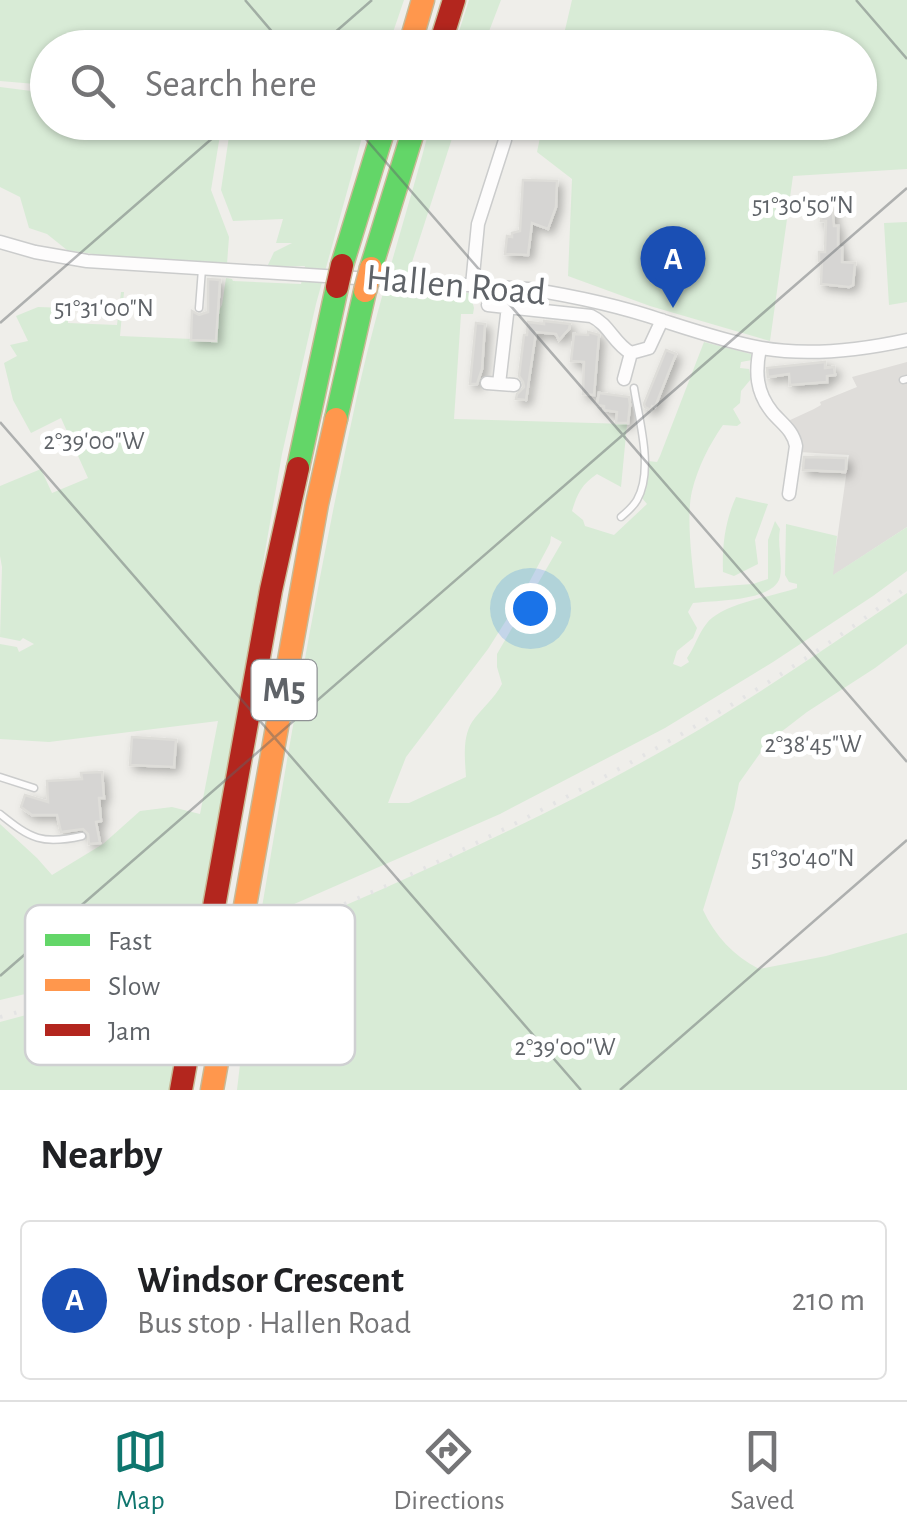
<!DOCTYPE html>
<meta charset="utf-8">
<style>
:root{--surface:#fff;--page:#f2f2f2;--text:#202124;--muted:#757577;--line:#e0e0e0;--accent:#0f766e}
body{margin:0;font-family:"Alegreya Sans",sans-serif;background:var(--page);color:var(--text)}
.you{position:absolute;left:530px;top:608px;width:35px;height:35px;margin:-25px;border:8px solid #fff;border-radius:50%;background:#1a73e8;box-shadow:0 0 0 15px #1a73e833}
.badge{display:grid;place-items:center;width:65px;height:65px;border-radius:50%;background:var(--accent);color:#fff;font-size:32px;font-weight:700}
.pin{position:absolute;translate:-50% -82px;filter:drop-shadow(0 2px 5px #0008)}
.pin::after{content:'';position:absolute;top:52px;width:35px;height:30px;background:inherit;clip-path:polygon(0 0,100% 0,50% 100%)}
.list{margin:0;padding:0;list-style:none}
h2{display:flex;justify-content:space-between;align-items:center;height:130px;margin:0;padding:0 40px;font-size:42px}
h2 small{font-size:32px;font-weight:400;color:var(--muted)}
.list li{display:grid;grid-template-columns:65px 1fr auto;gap:30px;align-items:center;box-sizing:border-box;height:160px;margin:0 20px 20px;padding:0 20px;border:2px solid var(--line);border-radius:10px}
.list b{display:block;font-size:38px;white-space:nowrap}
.list p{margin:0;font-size:32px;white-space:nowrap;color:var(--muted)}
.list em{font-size:32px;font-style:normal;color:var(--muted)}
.icon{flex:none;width:55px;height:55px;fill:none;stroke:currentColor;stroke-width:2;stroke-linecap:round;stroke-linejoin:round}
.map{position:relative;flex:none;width:907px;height:1090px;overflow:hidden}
.search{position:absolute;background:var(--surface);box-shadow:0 2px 8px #0004;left:30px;right:30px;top:30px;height:110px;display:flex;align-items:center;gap:25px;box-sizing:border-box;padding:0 35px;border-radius:55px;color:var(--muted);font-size:38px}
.sheet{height:310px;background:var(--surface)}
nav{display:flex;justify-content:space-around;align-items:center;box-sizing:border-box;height:140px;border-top:2px solid var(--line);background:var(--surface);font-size:28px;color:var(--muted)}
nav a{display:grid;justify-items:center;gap:5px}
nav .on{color:var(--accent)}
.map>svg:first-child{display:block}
.industrial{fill:#dfddda}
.green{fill:#d8ebd6;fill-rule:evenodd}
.building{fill:#d6d5d3;stroke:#deddd9;stroke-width:2.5;filter:url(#shadow)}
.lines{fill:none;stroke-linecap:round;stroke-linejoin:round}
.lane-casing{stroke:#cbcccc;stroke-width:9}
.street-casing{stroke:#cbcccc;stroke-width:15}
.fast-casing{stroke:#c8b996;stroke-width:25}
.slow-casing{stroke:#c8b996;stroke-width:25}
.jam-casing{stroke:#c8b996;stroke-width:25}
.lane{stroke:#fdfcfc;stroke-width:6}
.street{stroke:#fdfcfc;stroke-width:12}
.fast{stroke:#63d668;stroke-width:22}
.slow{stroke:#ff974d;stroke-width:22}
.jam{stroke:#b3261e;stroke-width:22}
.rail{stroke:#e4e4e4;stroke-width:4;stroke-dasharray:2.5 12;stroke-linecap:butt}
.slow-bridge-casing{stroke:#c8b996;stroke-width:25;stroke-linecap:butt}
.jam-bridge-casing{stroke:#c8b996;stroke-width:25;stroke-linecap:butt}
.slow-bridge{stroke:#ff974d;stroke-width:22}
.jam-bridge{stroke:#b3261e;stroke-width:22}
.ticks{fill:none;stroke:#5f6368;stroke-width:2.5;stroke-opacity:0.45}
.labels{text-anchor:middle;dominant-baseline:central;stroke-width:10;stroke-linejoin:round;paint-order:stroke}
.shield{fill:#fff;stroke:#8f9295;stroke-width:2.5}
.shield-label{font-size:35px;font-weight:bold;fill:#5f6368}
.street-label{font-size:38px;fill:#5f6368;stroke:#fff}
.key{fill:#fff;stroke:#cfd0d2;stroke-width:2.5}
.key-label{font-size:28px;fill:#5f6368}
.ticks-label{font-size:25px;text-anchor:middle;fill:#5f6368;stroke:#fff;stroke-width:10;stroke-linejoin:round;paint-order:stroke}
</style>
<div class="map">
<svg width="907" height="1090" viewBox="0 0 907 1090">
<defs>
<filter id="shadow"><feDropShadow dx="4.5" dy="4.5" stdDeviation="5" flood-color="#0004"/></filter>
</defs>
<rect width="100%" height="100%" fill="#efeeea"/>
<path class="industrial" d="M907,362V527L832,576L849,455L799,452L800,439L797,431L788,421L814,409L821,405L820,402L857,387L852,377Z"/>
<path class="green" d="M0,0H404L388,47L48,48L47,85L0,81Z
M469,0H501L483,47H454Z
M572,0H907V169L793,176L770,341L650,306L568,276L572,179L537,152L543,123L860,122V48L561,47Z
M0,87L47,93L48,122L222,123L211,190L229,237L227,264L99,255L67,250L47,234L29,228L20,197L0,187Z
M231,123H366L316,304L282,454L197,942L59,986L0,1000V824L37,858L52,875L103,844L140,811L172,807L200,814L218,721L49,742L0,739V644L17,647L19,652L34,644L23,638L20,641L0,637L2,567L0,556V486L41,469L52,493L88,478L61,418L31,433L13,400L4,363L17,356L10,345L28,341L16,316L38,307L68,308V323L117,325L121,292H124L120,336L216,340L218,312L222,305L226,278L232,279L233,281L301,284L305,266L267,267L274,252L292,243H276L283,219L233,221L221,190Z
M431,123H457L403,290L470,293L474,308L473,314H461L454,419L627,424L621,487L597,474C582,484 577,494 572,511L583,520L585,526L614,535L647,504L642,498L648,461L657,462L660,456L704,342L751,354L752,360L741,362L740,368L749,369L751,379L741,391L740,403L733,409L741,423L737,426L723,425C709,445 698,467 692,491C686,516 692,562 695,588L753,584L768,579V540L775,521L780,529C777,545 783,562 780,577C774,602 713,600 693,603L688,612L697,628L693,638L677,651L673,664L681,667L689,662L687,658C695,647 698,634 707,623C724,603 771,597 797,588V584L789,582L785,575L786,524L837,536L833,575L907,527V571L873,596L773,662L665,728L500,814L260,919C290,741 320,563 359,387C379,298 408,211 431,123ZM551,536L562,542L497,654V667L502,684C494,699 481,709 472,722C462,738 465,760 466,777L409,803H388L406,757L488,649L524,592L550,543Z
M907,222V302L889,305L884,223Z
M736,497L768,504L755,540L758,564L734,576L723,572C722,546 725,521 736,497Z
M907,593V644L875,668L807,712L768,742L739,783L734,809L703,910C715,936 734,956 759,969L826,956L907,933V1090H237L254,945C398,883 542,820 678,742C757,696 832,644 907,593Z
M193,966L170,1090H0V1022L86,999Z"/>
<path class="building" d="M523,180L557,181L556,207L548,229L532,223L528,255L505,254L507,236L512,237V233L520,231Z
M826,204H832L834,226H838V248H842V262L855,263L853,285L849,287L821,284L822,261H819V252H825L826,221H821L822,209H826Z
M208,279L220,280L216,341L191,340L192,311L199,315L208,312Z
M544,321L570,324L569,329L559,340L556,334L536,332L526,400L516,399L517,394L524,387L523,382L519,376L524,335H527L528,322L544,324Z
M476,323L485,324L482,369L477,384H470Z
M588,332L599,335L594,395L583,394L584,362L571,361L574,334L588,335Z
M666,350L676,354L655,407L652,406L651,410L645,407L644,404Z
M825,362V368L834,367L835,375L827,376V382L790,385L789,374L768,377L767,368Z
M599,393L629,397L630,405L628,423H616L617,412L604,410V406L597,405Z
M804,457L846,458V469L845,472L803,470Z
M132,737L176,740L174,767L130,765Z
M102,772L104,798H99L101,821L96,822L100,843L89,844L88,834L83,829L61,832L57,815H32L21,807L25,795L48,802L47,781L82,779L81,773Z"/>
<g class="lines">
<g class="lane-casing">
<path id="lane" d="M199,308L202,269
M903,380L907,379
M621,517C627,512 633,507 637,500C654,470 639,420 634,388
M0,777L34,788
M0,814C31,839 42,845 82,836"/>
</g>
<g class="street-casing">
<path id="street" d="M0,242L35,252L87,261L528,289C574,296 620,306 664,321C695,331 728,342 761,348C807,356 861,350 907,340
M472,285L478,224L505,140L502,130L495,122
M488,305L591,316C609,324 614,344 631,353L649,348L662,320
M760,348C755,372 756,392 772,412C782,424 793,430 796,446L789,494
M624,379L631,353
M487,383L514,385
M499,384L508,306"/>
</g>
<g class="fast-casing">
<path id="fast" d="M342,265L386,122
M371,268L416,122
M336,419L365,291
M298,468L337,287"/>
</g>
<g class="slow-casing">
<path id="slow" d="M409,48L423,0
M212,1090L317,504L336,419"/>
</g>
<g class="jam-casing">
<path id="jam" d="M439,48L454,0
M181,1090L271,590L298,468"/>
</g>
<use href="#lane" class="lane"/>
<use href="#street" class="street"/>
<use href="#fast" class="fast"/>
<use href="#slow" class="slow"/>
<use href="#jam" class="jam"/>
<path class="rail" d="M0,1017C98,990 195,962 290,926C379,892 466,849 551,805C674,741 796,671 907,587"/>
<g class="slow-bridge-casing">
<path id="slow-bridge" d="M365,291L371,268"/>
</g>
<g class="jam-bridge-casing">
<path id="jam-bridge" d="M337,287L342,265"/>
</g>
<use href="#slow-bridge" class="slow-bridge"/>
<use href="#jam-bridge" class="jam-bridge"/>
</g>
<path class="ticks" d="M245,0L286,48M856,0L907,59M317,48L372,0M351,122L907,762M0,323L231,122M0,422L581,1090M0,976L907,188M620,1090L907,840"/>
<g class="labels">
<rect class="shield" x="251.5" y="660" width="65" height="60" rx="8"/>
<g class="shield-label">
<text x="284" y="690">M5</text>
</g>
<g class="street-label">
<text transform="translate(456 286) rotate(5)">Hallen Road</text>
</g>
</g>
<rect x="25" y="905" width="330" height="160" rx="15" class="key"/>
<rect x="45" y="934" width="45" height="12" fill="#63d668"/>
<rect x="45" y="979" width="45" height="12" fill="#ff974d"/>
<rect x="45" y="1024" width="45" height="12" fill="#b3261e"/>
<g class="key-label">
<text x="108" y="950">Fast</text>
<text x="108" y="995">Slow</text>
<text x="108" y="1040">Jam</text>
</g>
<g class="ticks-label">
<text x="803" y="213">51°30'50"N</text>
<text x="104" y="316">51°31'00"N</text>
<text x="94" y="449">2°39'00"W</text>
<text x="813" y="752">2°38'45"W</text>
<text x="803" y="866">51°30'40"N</text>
<text x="565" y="1055">2°39'00"W</text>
</g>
</svg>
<div class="you"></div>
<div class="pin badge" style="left:673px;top:308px;background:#1a4fb4">A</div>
<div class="search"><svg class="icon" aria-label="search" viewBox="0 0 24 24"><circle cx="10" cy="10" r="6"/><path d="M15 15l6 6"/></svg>Search here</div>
</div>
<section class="sheet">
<h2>Nearby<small></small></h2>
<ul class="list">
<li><span class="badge" style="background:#1a4fb4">A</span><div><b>Windsor Crescent</b><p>Bus stop · Hallen Road</p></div><em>210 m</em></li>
</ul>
</section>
<nav>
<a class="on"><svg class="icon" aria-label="map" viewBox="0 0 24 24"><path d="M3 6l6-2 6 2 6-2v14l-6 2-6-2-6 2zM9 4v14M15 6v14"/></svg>Map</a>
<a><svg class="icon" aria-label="directions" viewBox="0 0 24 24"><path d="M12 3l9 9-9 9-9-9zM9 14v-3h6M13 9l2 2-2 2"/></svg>Directions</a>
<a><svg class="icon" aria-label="saved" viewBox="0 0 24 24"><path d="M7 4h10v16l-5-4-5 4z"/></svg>Saved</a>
</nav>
